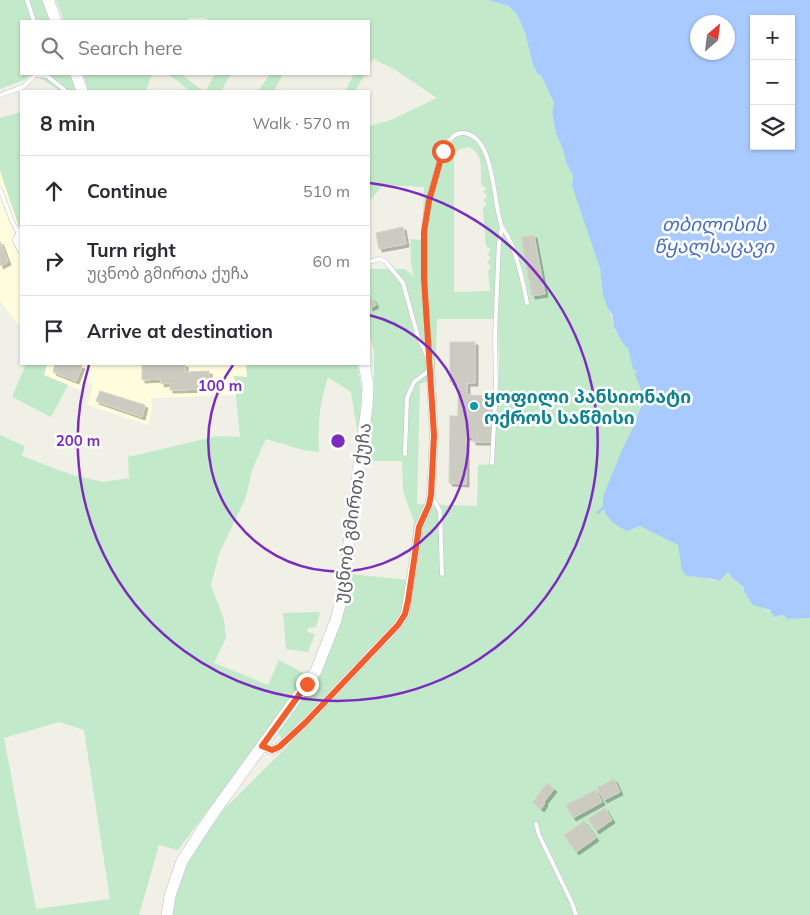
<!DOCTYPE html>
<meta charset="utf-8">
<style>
:root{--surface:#fff;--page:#f2f2f3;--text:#2b2b33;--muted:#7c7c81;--line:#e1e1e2}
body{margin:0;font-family:Mulish,"Noto Sans Georgian",sans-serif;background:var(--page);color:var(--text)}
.controls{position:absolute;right:15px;top:15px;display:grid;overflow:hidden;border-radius:0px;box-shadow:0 1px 4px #0004}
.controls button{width:45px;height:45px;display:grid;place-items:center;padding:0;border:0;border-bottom:1px solid var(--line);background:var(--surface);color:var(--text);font:25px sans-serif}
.compass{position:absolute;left:690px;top:15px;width:45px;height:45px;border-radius:50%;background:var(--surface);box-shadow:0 1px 4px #0004;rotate:28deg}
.stop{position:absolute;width:15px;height:15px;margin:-11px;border:4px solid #f15e2c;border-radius:50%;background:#fff}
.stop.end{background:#f15e2c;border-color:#fff;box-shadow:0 1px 5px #0008}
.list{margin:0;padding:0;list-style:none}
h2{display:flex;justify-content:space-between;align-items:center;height:65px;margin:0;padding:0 20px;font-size:21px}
h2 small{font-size:16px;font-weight:400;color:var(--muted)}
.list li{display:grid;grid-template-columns:32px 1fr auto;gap:15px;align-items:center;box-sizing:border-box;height:70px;padding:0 20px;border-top:1px solid var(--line)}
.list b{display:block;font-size:19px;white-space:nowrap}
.list p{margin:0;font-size:16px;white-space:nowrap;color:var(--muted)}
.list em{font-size:16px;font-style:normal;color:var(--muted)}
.icon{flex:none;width:28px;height:28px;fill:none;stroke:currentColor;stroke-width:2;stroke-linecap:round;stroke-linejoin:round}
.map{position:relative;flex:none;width:810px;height:915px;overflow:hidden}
.search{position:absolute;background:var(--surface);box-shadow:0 1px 4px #0004;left:20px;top:20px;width:350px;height:55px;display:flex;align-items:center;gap:12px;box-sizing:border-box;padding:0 18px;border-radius:0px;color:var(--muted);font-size:19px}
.panel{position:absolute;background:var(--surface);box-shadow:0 1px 4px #0004;left:20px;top:90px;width:350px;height:275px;border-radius:0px}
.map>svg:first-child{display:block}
.commercial{fill:#fffddd}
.green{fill:#c2e9c9;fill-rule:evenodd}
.water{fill:#a8caff;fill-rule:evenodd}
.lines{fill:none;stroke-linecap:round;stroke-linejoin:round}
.stream{stroke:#a8caff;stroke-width:2.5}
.building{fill:#cccbc2;stroke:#d6d3c4;filter:url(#shadow)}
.service-casing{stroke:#bebfc5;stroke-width:5}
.minor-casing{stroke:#bebfc5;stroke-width:9}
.secondary-casing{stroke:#bfc0c8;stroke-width:12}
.service{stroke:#fff;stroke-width:4}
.minor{stroke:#fff;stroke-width:8}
.secondary{stroke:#fff;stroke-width:11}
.route{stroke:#f15e2c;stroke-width:6}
.ring{fill:none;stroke:#7b2cbf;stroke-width:2.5}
.culture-dot{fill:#0f9aa8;stroke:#fff;stroke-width:2}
.labels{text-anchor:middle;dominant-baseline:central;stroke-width:5;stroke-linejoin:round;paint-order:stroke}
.culture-label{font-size:18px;font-weight:bold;fill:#0d838f;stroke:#fff;text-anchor:start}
.street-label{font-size:18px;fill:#5e6067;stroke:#fff}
.water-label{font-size:19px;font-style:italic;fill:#446eca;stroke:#fff}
.centre{fill:#7b2cbf;stroke:#fff;stroke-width:2.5}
.ring-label{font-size:15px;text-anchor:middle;font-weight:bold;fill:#7b2cbf;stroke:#fff;stroke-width:5;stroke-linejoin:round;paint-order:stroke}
</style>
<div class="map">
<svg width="810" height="915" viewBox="0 0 810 915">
<defs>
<filter id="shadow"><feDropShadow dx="3" dy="3" stdDeviation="0" flood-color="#0004"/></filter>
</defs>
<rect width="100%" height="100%" fill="#f1f0e6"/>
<path class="commercial" d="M0,171L19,227H21V328L0,301Z
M47,364H246L248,377L234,376L235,395L151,398L152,408L148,425L87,405L93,384L83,381L81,390L44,375Z"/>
<path class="green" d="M0,0H44L52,21H21V74H31L24,80L0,89Z
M56,0H488L509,6L518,16L525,33L533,65L537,73L542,77L554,103L552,113L556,134L562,147L567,165L573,175L572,186L594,248H598L608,309C613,316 612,323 615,330C619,338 625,343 628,350C632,357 630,366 637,371L638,382L644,398L640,405L627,531L640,526L678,545L711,580L718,581L728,572L732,578L744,587L762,608L789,619L810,618V915H171L175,893L182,873L202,840L223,810L308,726L395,633L287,738H281L278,733L324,664L348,602L351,574L408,580L414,521L403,491L402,461H367L374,372V350L369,334L370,297L369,269H405L414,277L411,263L410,239L422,240L424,187L383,185L369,202V126L391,120L437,98L394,69L373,59L369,67V21H210L205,18H190L185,21H64ZM468,147C484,152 481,171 481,185L486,188L485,191H482L486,194V198L483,200L487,204L483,208L484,224H481L484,225L486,246L490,249V252L487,254L491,258L487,262L491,267L488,271L490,291L454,292V157L458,150ZM534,235L545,293V294L522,237ZM437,319H498L499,366L494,464L478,465L477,506L417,504L420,384L435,379Z
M35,74H70L76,91H60C52,84 42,81 35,74Z
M83,74H152L146,91H88Z
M168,74H181L203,91H190Z
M215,74H231L221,91H206Z
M270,74H283L274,91H258Z
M354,74H365L355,91H345Z
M21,112V227H19L0,171V118Z
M26,364H47L44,375L68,385L51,417L12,397Z
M246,364H357L362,391L358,436L351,392L328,377C319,406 318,423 319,452L303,450L266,439L252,470L246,497L219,554L211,585L224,620L226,638L214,663L268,685L279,660L309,676L178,850L159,845L139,915H0V435L25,446L22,456L72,475L103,482L129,478L128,457L217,436L240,437L234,376L247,377ZM59,722L84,730L110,899L36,909L4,738Z
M320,612L316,627L308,628L307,632L315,634L308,652L286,649L283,613Z"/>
<path class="water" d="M488,0H810V618L788,619L782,615L774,617L770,610L753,605L744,591V587L732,578L728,572L719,581C708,577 699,577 687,576L682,571L678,545L640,526L627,531C611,523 599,513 604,494L621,452L633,428L644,398L635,374L637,371L633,369L628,349L622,342L614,327L612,314L608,309L603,295L600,268L572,186L573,175L567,165L562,147L556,134L552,113L554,103L542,77L537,73L533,65L525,33L518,16L509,6ZM754,19H791V146H754ZM698,22H728V52H698Z"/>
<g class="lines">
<path class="stream" d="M598,513L604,507"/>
</g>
<path class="building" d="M403,227L406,244L379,249L376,233Z
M534,235L545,294L532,296L521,237Z
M0,241L8,262L0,266Z
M372,298L376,305L370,308L369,299Z
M450,342H475V383H467V395L491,396V442H473V437H466V484L449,483L450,416H458V383L450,382Z
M55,364H75L82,366L76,381L53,372Z
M185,364V372L209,371L210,389L170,390V383L161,384V379L142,380V365Z
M100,391L145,405L142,417L96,401Z
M614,779L620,792L604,800L597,788Z
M547,783L554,789L544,802L545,803L541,809L533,802Z
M596,790L602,802L573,818L566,805Z
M605,808L612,820L596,831L588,819Z
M584,821L596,838L576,852L564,835Z"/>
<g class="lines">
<g class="service-casing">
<path id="service" d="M27,0L34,21
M35,75L47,76L66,91
M0,95L23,87L36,74
M0,189L12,221L19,234
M369,262L379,259L385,261L403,283L418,337L429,360
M430,362C428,319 422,276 424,233C425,209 432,185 439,162C443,150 451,128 468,134C495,142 493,205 502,227C504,231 507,234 508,237C518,257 523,281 527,303
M405,454L407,398L414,382L431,369
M492,463L496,386L495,336L498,264L499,243L502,227
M432,497L440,511L442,574
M536,824L539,835L572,903L576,915"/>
</g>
<g class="minor-casing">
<path id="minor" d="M21,232L17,240L21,249
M262,746L272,750L279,747L306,722L398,625L405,614L419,527L429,505L431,495L434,435L430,362"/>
</g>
<g class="secondary-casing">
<path id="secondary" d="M48,0L56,21
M76,74L82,91
M167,915L170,896L182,861L212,815L316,671L336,620L342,596L367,406L368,385L364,364"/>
</g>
<use href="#service" class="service"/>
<use href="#minor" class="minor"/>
<use href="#secondary" class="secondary"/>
</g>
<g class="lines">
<path class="route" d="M307,684L262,746L272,750L279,747L306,722L398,625L405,614L408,601L419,527L429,505L431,495L434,435L424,278V232L429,201L443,151"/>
</g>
<g class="ring">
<path d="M369 315A130 130 0 1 1 233 365"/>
<path d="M370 183A260 260 0 1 1 89 365"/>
</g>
<circle class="culture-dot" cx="474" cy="406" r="5"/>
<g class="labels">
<g class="culture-label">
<text x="484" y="396">ყოფილი პანსიონატი<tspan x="484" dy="21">ოქროს საწმისი</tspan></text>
</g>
<g class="street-label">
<text transform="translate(352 513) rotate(-82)">უცნობ გმირთა ქუჩა</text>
</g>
<g class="water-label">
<text x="714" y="224">თბილისის<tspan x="714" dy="22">წყალსაცავი</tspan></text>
</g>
</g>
<circle cx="338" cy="441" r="8" class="centre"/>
<g class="ring-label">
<text x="220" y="391">100 m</text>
<text x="78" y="446">200 m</text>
</g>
</svg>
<div class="controls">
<button>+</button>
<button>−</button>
<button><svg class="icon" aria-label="layers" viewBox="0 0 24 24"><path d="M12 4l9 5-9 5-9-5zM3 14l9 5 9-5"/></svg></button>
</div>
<svg class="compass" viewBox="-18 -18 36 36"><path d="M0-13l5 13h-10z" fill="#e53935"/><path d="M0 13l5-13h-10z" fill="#7c7c81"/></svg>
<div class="stop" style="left:443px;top:151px"></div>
<div class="stop end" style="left:307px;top:684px"></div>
<div class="search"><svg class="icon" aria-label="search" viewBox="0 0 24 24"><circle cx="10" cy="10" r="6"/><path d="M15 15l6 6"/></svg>Search here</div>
<section class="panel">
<h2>8 min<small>Walk · 570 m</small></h2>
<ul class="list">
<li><svg class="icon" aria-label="ahead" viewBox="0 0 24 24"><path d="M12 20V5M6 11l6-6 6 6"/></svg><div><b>Continue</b></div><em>510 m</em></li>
<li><svg class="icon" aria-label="right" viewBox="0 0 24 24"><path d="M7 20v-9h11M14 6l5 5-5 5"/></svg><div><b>Turn right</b><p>უცნობ გმირთა ქუჩა</p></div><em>60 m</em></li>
<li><svg class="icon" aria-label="arrive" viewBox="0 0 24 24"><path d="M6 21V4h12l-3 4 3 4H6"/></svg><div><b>Arrive at destination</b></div></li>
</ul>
</section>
</div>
